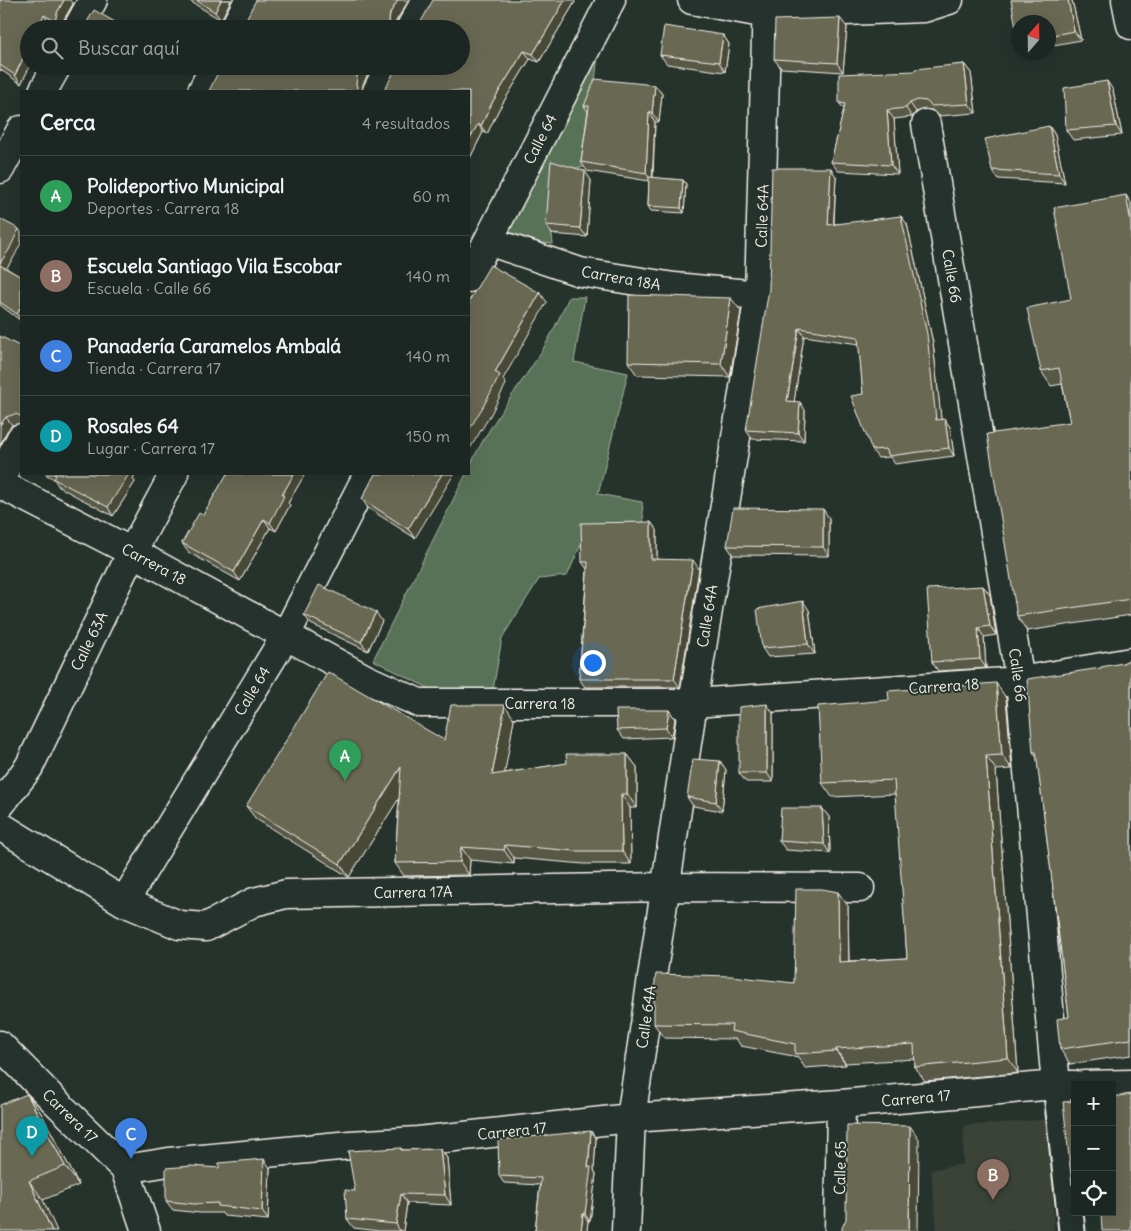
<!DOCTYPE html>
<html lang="es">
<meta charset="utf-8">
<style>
:root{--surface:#1c2622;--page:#252e2a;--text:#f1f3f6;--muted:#a0a5a5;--line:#3a4340;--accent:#ff9aa2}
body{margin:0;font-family:Delius,sans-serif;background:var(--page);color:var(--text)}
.controls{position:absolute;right:15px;bottom:15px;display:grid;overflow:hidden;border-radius:0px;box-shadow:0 5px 20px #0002}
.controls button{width:45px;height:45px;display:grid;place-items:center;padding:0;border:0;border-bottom:1px solid var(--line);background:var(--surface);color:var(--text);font:25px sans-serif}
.compass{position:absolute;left:1011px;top:15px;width:45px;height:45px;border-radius:50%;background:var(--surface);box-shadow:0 5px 20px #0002;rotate:20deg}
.you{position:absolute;left:592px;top:662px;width:18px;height:18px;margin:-12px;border:4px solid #fff;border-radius:50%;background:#1a73e8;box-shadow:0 0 0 8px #1a73e833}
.badge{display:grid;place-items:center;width:32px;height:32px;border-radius:50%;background:var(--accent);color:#fff;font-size:16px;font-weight:700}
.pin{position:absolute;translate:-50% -41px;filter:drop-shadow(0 1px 2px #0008)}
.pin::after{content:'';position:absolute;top:26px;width:18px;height:15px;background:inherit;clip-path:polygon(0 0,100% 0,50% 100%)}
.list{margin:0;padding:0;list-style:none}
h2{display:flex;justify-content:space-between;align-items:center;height:65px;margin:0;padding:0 20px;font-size:21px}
h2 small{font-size:16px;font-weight:400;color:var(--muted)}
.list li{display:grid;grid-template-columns:32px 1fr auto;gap:15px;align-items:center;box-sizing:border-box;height:80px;padding:0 20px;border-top:1px solid var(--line)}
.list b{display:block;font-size:19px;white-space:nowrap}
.list p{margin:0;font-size:16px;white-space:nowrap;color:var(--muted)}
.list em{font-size:16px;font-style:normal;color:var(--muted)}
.icon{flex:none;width:28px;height:28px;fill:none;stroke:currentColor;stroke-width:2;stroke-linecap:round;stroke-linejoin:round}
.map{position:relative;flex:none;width:1131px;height:1231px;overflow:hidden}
.search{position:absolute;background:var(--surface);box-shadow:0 5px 20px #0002;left:20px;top:20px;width:450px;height:55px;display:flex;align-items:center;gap:12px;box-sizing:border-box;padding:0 18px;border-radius:28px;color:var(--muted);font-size:19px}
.panel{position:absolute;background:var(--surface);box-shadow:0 5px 20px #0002;left:20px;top:90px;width:450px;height:385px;border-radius:0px}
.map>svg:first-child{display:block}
.built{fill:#3a4338}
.green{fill:#587258;stroke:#a6b2a0}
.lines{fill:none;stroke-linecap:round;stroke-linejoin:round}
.pedestrian-casing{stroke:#f4f1e8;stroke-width:29}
.minor-casing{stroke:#f4f1e8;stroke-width:31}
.pedestrian{stroke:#26332d;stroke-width:25}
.minor{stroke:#26332d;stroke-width:28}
.wall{fill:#595947;stroke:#f4f1e8}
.shaded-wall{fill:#484939;stroke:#f4f1e8}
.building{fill:#676852;stroke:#f4f1e8}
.labels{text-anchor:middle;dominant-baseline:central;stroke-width:4;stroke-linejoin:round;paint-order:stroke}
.street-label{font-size:15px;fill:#f4f1e8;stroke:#26332d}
</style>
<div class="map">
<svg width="1131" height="1231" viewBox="0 0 1131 1231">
<rect width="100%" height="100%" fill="#26332d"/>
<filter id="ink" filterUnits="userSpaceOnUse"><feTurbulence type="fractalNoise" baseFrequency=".02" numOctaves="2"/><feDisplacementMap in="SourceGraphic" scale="10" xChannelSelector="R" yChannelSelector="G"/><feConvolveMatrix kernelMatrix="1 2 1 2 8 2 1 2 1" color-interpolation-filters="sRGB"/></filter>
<g filter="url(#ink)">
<path class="built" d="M1051,1119L1054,1231H937L931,1170L963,1164L964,1126Z"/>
<path class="green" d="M601,33L584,167L557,170L552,234L553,244L518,240L502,229Z
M569,297H585L574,362L628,373L598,494L642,502L644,526L587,531L567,576L539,579L502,638L493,690L434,691L373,660L466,474H469C469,452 529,373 543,349C553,332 561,314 569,297Z"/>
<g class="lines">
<g class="pedestrian-casing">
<path id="pedestrian" d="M1056,1085L1072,1231"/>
</g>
<g class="minor-casing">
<path id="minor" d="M692,0L767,14L924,8L949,0
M1126,0L1131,25
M77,29L93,0
M234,29L249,0
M410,29L426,0
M43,91L57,66
M202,91L215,66
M377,91L390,66
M926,124L1020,681L1056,1085
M0,169L21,130
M488,241L580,272L674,287L759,295
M469,278L611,0
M0,479L21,438
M0,484L132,552L366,679L419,703H693L1020,681L1131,662
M0,805L29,767L132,552L174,474
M0,826L124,902L179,925L206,927L254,902L286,894L665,887L860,888
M124,902L286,635L368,474
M0,1045L54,1100L125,1169L146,1231
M1084,1085L1131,1084
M125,1169L169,1162L350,1145L418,1141L631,1118L841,1104L1056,1085H1075
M626,1231L631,1118L693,703L759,295L767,0
M839,1231L841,1104"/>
</g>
<use href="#pedestrian" class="pedestrian"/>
<use href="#minor" class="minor"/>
</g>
<path class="wall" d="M0,0L73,4L63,21L62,29H60L50,24L21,84L1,70L0,71Z
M188,0H231L221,20Z
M1011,0H1072L1081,40L1048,46V22Z
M575,2L539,62L530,59L499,109L487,134L483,132L469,160V91Z
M847,27L843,72L781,68L774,59Z
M723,35L729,44L725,72L667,64L660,55Z
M964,64L971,73L976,113L939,116L932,110L924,109L916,112L912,117L894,119L898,174L838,171L831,162L844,109L839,103L915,71Z
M655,85L662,94L659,122H655L653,178L683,180L686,184L684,213L651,211L648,206L649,181L587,171L581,162L588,111L584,106Z
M1113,90L1122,135L1073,140L1066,130Z
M1049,126L1055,135L1065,183L998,179L992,170Z
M836,177L834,224H907L933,343L941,419L950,427L954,456L895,464L890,457L878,458L872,450L863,394L859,344L804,336L794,401L805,410L804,441L752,439L746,430Z
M591,180L587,237L552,234L546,225Z
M1131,203V615L1027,631L1017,616L1070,422L1062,384L1051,386L1041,371L1071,299Z
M0,219L14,257L6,268L21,277V321L0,305Z
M741,311L730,377L637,375L628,362Z
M21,347V423L12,425L7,431L0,445Z
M45,474H135L133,479L135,482L113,516L59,487L54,479Z
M227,474H305L288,503L290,505L276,531L270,528L240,581L188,552L182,543L203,515Z
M375,474L415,538L368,508L362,499Z
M829,518V556L733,555L727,546Z
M657,530V559L699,569L680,687H585L579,679L587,569L582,562Z
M983,586L990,595L996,635L984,637L986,668L938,671L932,662Z
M809,610L815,654L768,657L762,648Z
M304,615L382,621L368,651L311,624Z
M1131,659V1055L1070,1064L1060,1049L1069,1017L1037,758L1033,752L1101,668L1123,663Z
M1006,698L1012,769L996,770L1018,1073L925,1081L915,1067V1059L845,1063L846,1065L805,1068L798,1057L741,1046L736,1039L664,1038L654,1024L794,983L848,906L849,961L907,958L896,794L832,797L822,783Z
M669,710L675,719L672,737L624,739L617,730Z
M773,713V782H746L739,773Z
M514,719L504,773L627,754L637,767V808H630L631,864H584L514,858V864L470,860L469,875L404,876L395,863L399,798L349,877L256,819L246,806L444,740Z
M720,761L726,770L722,811L693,806L687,797Z
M822,808L829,817L830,853L786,850L779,841Z
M27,1094L41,1113L79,1185L43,1200L0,1231Z
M596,1138L594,1170L596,1174L590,1221H588L587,1231H535L540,1185L504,1183L499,1176Z
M401,1148L403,1150L440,1149L447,1158L451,1205L407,1203L403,1231H379L354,1228L347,1219L355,1191Z
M219,1168H270L268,1220L224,1216L222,1213H200L173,1210L166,1201Z"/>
<path class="shaded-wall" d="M64,0H70L73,4L63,21L62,29H61L55,21L57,13Z
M221,0H231L221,20L215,12Z
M398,0H409L396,21L394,29H391L389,20L390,13Z
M565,0H574L575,2L539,62L533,54Z
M1068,0H1072L1081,40L1074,31Z
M44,15L50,24L48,29H37Z
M840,18L847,27L843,72L837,63Z
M723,35L729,44L725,72L719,62Z
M29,46V66H30L21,84L15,75Z
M524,51L530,59L499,109L487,134L481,126L493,101Z
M964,64L971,73L976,113L969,104Z
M362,66H372L363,84L362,91H358L356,84L357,76Z
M1107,81L1113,90L1122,135L1116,126Z
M655,85L662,94L659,122L652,113Z
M910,103L916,112L912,117L906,108Z
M887,110L894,119L898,174L891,165Z
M649,112L655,122L652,182L646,173Z
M478,124L483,132L469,160V140Z
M1049,126L1055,135L1065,183L1059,174Z
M831,168L836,177L833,233L828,225Z
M585,171L591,180L587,237L580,228Z
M683,180L686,184L684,213L681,208Z
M1126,195L1131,203V223Z
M901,216L907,224L933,343L942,428L936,420Z
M19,229L21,232V243L14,257L4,272L0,266V263Z
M540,293L547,302L503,379L506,384L491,414L469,450V430L495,372Z
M731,298L741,311L730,377L721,364Z
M21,306V321L17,314Z
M799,328L804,336L793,409L787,401Z
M800,402L805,410L804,441L798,433Z
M6,417L12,425L7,431L0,445V425Z
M945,419L950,427L954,456L949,448Z
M127,474H135L133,479L135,482L113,516L108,507Z
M294,474H305L288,503L290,505L276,531L270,523L282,495Z
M442,474H454L415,538L408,529Z
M823,509L829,518V556L823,547Z
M264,519L270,528L240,581L234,572Z
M651,522L657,530V567L651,559Z
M693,560L699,569L680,687L674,679Z
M983,586L990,595L996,635L990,626Z
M803,601L809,610L815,654L808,644Z
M376,612L382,621L368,651L361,642Z
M978,628L984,637L986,668L980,659Z
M996,683L1006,698L1012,769L1002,755Z
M767,704L773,713V782L767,773Z
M505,705L514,719L502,789L492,775Z
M669,710L675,719L672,737L666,728Z
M627,754L637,767V808L627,794Z
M986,756L996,770L1018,1073L1008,1058Z
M720,761L726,770L722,811L716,802Z
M401,767L410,781L349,877L340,864Z
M621,794L630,808L631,864L622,851Z
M822,808L829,817L830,853L824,844Z
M505,845L514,858V864L504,850Z
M461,847L470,860L469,875L460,862Z
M838,892L848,906L849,976L839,962Z
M836,1049L845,1063L846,1065L836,1051Z
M27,1094L41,1113L79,1185L65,1166Z
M910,1126L919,1139L918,1231H909Z
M591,1131L596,1138L594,1170L596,1174L590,1221L585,1214Z
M440,1149L447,1158L451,1205L445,1195Z
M264,1159L270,1168L268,1220L262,1211Z
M29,1181L43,1200L57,1231H52Z
M401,1194L407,1203L403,1231H400L396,1224Z
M583,1214L588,1221L587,1231H581Z"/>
<path class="building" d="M0,0H64L57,13L55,21L44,15L37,29H29V46L15,75L0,65Z
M196,0H221L215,12Z
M256,0H398L390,13L389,20L391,29H241Z
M433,0H565L533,54L524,51L493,101L481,126L478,124L469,140V91H384L397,66H461V29H417Z
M1011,0H1068L1074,31L1048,36V22H1018V39Z
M94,10L127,29H83Z
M840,18L837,63L774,59L775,20Z
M664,26L723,35L719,62L660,55Z
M964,64L969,104L932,106L926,101L918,100L910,103L906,108L887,110L891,165L831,162L845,104L839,103V74L915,71V69Z
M221,66H362L357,76L356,84L358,91H209Z
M595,79L655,85L652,113L649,112L646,173L581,162L589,106H584Z
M1107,81L1116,126L1066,130L1064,88Z
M1049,126L1059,174L992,170L985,139Z
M551,161L585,171L580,228L546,225Z
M772,168H831L828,225L901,216L927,334L936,420L945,419L949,448L889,456L886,449L872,450L851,396L863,394L858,337L799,328L787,401L800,402L798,433L746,430L769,289Z
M649,177L683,180L681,208L648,206Z
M1126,195L1131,223V599L1017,616L987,434L1070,422L1059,368L1041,371L1027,308L1071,299L1054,208Z
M0,219L19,229L9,250L0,263Z
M0,265L21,277V306L17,314L0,302Z
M490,265L540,293L495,372L500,375L484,405L469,430V301Z
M629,295L731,298L721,364L628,362Z
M0,336L21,347V416L15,414L6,417L0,425Z
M54,474H129L108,507L54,479L56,475Z
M227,474H294L282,495L284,496L270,523L264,519L234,572L182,543L199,513L203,515Z
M375,474H442L408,529L362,499Z
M733,508L823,509V547L727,546Z
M651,522V559L693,560L674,679H579L588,562H582L581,523Z
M319,585L376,612L361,642L304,615Z
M983,586L990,626L978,628L980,659L932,662L927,589Z
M803,601L808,644L762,648L757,609Z
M1131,659V1039L1060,1049L1057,1019L1069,1017L1036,752H1033L1027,679L1101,668V667L1123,663Z
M328,672L444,740L451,705H505L492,775L567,763L566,754H627V794H621L622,851H575L505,845L504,850L461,847L460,862L395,863L401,767L340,864L246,806Z
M996,683L1002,755L986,756L1008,1058L915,1067L914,1044L836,1049V1051L795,1054V1044L731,1031L732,1025L654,1024V989L656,974L731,976L794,983L796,889H822L838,892L839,962L907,958L894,780L822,783L818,706L889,700L888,691Z
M767,704V773H739V707Z
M616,710H669L666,728L617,730Z
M693,759L720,761L716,802L687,797Z
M781,808H822L824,844L779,841Z
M27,1094L65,1166L29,1181L52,1231H0V1105Z
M1131,1094V1231H1102L1101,1212H1112V1097Z
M1075,1101V1184L1072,1185L1063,1102Z
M847,1125L910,1126L909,1231H842V1228L846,1219Z
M591,1131L588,1167H591L585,1214H583L581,1231H535L541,1178L499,1176L498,1140Z
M401,1148V1150L440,1149L445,1195L401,1194L396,1224L347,1219L345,1190L355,1191L348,1151Z
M264,1159L262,1211L218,1206V1203L194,1204L166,1201V1168L192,1166L219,1168V1163Z"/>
</g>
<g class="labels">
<g class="street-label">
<text transform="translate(540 139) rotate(-63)">Calle 64</text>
<text transform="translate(762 216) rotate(-88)">Calle 64A</text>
<text transform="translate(952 276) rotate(80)">Calle 66</text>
<text transform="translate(621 278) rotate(10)">Carrera 18A</text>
<text transform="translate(154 564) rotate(28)">Carrera 18</text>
<text transform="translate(707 616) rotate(-81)">Calle 64A</text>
<text transform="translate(89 641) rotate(-64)">Calle 63A</text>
<text transform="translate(1018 675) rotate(82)">Calle 66</text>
<text transform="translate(944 686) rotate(-4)">Carrera 18</text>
<text transform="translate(252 691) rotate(-59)">Calle 64</text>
<text x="540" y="703">Carrera 18</text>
<text transform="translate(413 892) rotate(-1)">Carrera 17A</text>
<text transform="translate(646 1017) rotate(-82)">Calle 64A</text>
<text transform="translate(916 1098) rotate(-5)">Carrera 17</text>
<text transform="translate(70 1116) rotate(44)">Carrera 17</text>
<text transform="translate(512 1131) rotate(-6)">Carrera 17</text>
<text transform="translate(840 1168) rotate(-89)">Calle 65</text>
</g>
</g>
</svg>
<div class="controls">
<button>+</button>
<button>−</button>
<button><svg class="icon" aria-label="locate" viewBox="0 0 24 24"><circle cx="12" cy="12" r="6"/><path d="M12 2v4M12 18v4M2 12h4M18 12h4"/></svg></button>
</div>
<svg class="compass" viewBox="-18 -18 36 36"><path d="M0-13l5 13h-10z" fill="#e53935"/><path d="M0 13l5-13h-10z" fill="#a0a5a5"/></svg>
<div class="you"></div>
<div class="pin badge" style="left:345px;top:781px;background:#2e9e5b">A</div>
<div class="pin badge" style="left:993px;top:1200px;background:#8d6e63">B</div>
<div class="pin badge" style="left:131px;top:1159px;background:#3f7fe0">C</div>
<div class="pin badge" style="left:32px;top:1157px;background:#0f9aa8">D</div>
<div class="search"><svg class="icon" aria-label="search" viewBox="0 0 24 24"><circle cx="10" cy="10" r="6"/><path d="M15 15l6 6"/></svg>Buscar aquí</div>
<section class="panel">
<h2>Cerca<small>4 resultados</small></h2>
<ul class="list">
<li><span class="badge" style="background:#2e9e5b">A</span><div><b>Polideportivo Municipal</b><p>Deportes · Carrera 18</p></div><em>60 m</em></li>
<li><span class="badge" style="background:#8d6e63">B</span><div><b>Escuela Santiago Vila Escobar</b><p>Escuela · Calle 66</p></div><em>140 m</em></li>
<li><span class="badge" style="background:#3f7fe0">C</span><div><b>Panadería Caramelos Ambalá</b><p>Tienda · Carrera 17</p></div><em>140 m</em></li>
<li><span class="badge" style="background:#0f9aa8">D</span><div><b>Rosales 64</b><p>Lugar · Carrera 17</p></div><em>150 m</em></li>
</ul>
</section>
</div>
